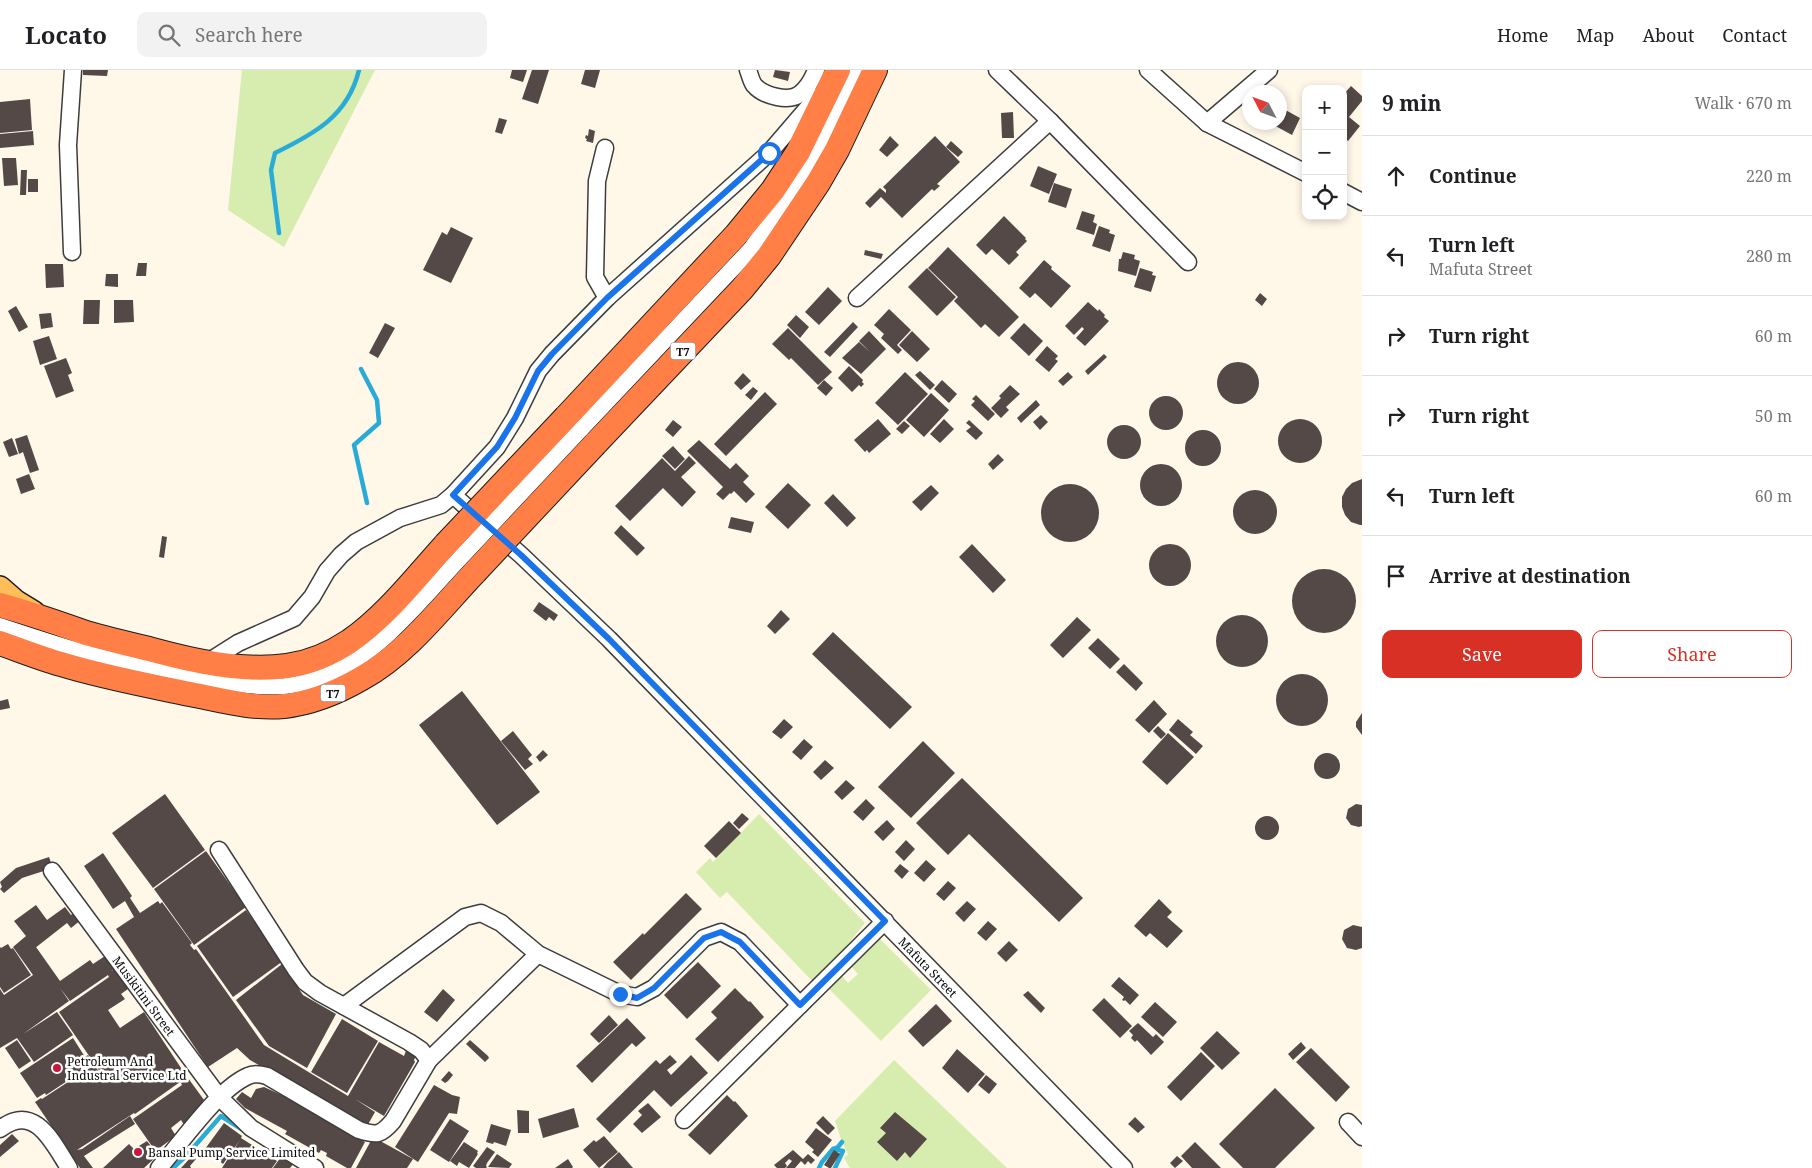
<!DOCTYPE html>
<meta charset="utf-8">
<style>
:root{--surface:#fff;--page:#f2f2f2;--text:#202124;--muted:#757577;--line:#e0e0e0;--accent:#d93025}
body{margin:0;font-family:"Noto Serif",serif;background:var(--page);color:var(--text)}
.controls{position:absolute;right:15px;top:15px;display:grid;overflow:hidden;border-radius:10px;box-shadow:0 2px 8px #0003}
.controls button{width:45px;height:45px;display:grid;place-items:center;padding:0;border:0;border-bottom:1px solid var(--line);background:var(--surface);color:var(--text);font:25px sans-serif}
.compass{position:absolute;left:1242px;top:15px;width:45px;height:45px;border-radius:50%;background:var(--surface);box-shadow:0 2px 8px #0003;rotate:311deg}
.stop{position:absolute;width:15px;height:15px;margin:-11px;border:4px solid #1a73e8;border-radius:50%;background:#fff}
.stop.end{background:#1a73e8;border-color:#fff;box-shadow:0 1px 5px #0008}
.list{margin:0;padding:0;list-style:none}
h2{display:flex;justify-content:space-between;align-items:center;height:65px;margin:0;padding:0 20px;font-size:21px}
h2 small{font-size:16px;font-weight:400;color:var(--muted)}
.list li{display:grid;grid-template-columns:32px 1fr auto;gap:15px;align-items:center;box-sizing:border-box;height:80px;padding:0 20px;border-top:1px solid var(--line)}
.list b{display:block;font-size:19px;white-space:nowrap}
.list p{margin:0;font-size:16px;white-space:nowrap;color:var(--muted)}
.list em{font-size:16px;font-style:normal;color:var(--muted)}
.actions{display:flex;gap:10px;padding:15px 20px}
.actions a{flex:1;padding:11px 0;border:1px solid var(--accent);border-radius:10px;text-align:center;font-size:18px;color:var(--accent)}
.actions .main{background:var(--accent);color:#fff}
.icon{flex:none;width:28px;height:28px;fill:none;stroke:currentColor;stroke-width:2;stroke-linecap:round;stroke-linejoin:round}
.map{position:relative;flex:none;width:1362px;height:1098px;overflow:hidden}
header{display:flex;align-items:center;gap:30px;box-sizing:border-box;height:70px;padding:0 25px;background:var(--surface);border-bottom:1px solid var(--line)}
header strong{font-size:24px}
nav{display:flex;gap:28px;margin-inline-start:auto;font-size:18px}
.search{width:350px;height:45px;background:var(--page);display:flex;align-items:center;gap:12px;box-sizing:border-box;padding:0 18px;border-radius:10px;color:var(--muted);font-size:19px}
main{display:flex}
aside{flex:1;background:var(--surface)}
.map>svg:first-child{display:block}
.green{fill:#d7ecaf}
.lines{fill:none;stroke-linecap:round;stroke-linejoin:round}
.stream{stroke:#29abd8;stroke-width:4.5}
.building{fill:#544946}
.minor-casing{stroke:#3d3d3d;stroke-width:19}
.major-casing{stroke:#1b1b1b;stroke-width:24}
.highway-casing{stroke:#1b1b1b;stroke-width:26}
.minor{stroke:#fff;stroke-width:16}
.major{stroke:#ffbe58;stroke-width:21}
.highway{stroke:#ff7f46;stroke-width:24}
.minor-bridge-casing{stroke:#3d3d3d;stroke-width:19;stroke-linecap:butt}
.highway-bridge-casing{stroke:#1b1b1b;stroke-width:26;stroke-linecap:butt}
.minor-bridge{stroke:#fff;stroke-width:16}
.highway-bridge{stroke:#ff7f46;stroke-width:24}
.route{stroke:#1a73e8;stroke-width:6}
.poi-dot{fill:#c4193a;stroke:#fff;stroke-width:2}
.labels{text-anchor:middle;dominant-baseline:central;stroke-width:5;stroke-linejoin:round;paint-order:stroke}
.shield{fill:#fff;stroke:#545454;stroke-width:1}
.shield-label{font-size:11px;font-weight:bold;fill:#0a0a0a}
.street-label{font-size:12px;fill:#0a0a0a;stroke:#fff}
.poi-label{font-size:12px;fill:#0a0a0a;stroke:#fff;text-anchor:start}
</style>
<header>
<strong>Locato</strong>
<div class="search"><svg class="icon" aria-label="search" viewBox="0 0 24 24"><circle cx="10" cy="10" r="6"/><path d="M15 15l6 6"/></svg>Search here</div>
<nav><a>Home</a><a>Map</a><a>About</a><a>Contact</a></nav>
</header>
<main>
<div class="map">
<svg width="1362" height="1098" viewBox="0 0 1362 1098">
<rect width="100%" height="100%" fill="#fff7e8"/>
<path class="green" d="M242,0H375L284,177L228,140Z
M759,744L865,853L815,914L727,822L720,828L696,802L710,788L713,792Z
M879,868L931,920L881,971L829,919L842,906L848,913L858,904L851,896Z
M894,990L1007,1098H850L844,1088L848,1084L842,1072L835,1051Z"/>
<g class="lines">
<path class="stream" d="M279,163L271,100L275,83C314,64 348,46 359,0
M361,299L377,330L379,353L354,375L367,433
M173,1098L185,1087L221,1046L243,1060
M819,1098L822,1092L833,1079
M835,1098L843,1081L833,1079L838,1077L842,1072"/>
</g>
<path class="building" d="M83,0H108L107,6L83,5Z
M512,0H527L523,12L510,8Z
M532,0H549L538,34L522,29Z
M585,0H600L595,18L581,14Z
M775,0L790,2L788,11L773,7Z
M1351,16L1362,26V31L1349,47L1360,56L1348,71L1343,67V25Z
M30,29L32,60L0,63V32Z
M1280,37L1300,48L1292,65L1268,52H1280Z
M1013,42L1014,68H1002L1001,43Z
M499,48L507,50L502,64L495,62Z
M589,59L595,61L593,73L586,71L587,69L585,68L586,65L588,66Z
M33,61L34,75L0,78V64Z
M890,66L899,75L887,87L879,80Z
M935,66L960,92L937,114L940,116L934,121L932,119L902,148L881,127L870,138L865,133L880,118L886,123V120L883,117Z
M951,71L963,82L958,87L946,77Z
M2,88H16L18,115L4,116Z
M1038,96L1057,104L1049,124L1030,116Z
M21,100H27L26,125H20Z
M28,109H38V122H28Z
M1054,113L1072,119L1066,138L1048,132Z
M1082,141L1095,145L1093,152L1097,154L1094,165L1076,159Z
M1004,146L1026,168L1025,169L1027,171L1016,182L1019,185L1009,195L992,179L986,185L976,175Z
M1099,156L1110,160L1109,163L1115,165L1110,182L1092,176Z
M451,157L473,168L451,213L423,200L442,162L447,165Z
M948,177L1019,247L999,267L985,254L981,258L954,231L958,227L928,198Z
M865,180L883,184L881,189L864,185Z
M1123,182L1135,185L1134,189L1140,191L1136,206L1118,201L1119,189H1121Z
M1044,190L1052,197L1051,199L1071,216L1051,238L1035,223L1030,228L1019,218Z
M138,193H147L146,206H136Z
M45,194H63L64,217L46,218Z
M927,198L956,227L937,246L908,217Z
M1140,198L1153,202L1152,205L1156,206L1151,222L1134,217Z
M106,204H118V217L105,216Z
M828,217L842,231L819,255L805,242Z
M1260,223L1267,229L1262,236L1255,230Z
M84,230H100L99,254H83Z
M114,230H133L134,252L114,253Z
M1088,232L1098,241L1099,239L1105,245L1104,247L1109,251L1085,276L1076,268L1084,259L1082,257L1074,265L1065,256Z
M16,236L28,257L19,262L8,241Z
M889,239L911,260L897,275L902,280L898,284L881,268L884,264L874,255Z
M51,243L53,257L41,259L39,244Z
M796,245L809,257L800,268L787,255Z
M853,252L858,257L830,287L824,282Z
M385,253L395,258L378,288L369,283Z
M1024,253L1043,271L1029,286L1010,268Z
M788,258L832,302L818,315L791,288L789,290L772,274Z
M869,261L886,279L861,304L842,288L859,272L870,282L859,271Z
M912,261L930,279L917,292L899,275Z
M49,266L57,289L40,295L33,271Z
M1047,276L1058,286L1055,289L1058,291L1049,302L1035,290Z
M1104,284L1107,287L1088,305L1085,301Z
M66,288L72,303L68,305L74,321L56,328L44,296Z
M1217 313a21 21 0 1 1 42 0a21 21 0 1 1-42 0Z
M849,296L863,310L862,312L864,314L861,317L859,315L852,322L838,308Z
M920,301L935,315L930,320L915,305Z
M905,302L928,324L898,355L875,333Z
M1068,302L1073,307L1063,316L1058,311Z
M743,303L751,311L741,320L734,313Z
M824,310L833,318L826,326L817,318Z
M942,310L957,324L949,333L934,319Z
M1010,315L1020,324L1006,337L1009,340L1001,348L991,338L1001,328L999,326Z
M753,317L758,321L751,330L745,325Z
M765,322L777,334L726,386L714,374Z
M931,323L949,340L924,367L906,350Z
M976,325L995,344L988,351L971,335L975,331L972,329Z
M1149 343a17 17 0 1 1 34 0a17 17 0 1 1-34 0Z
M1036,330L1040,335L1021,353L1017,348Z
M1041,345L1048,352L1040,360L1033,352Z
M878,349L891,364L869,383L867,380L865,382L854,370Z
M944,349L954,359L940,373L930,364Z
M1278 371a22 22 0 1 1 44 0a22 22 0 1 1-44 0Z
M673,350L682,357L673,367L665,360Z
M969,350L983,363L976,370L966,361L971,357L966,353Z
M904,351L910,356L902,364L896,359Z
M1107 372a17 17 0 1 1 34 0a17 17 0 1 1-34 0Z
M1185 378a18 18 0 1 1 36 0a18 18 0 1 1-36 0Z
M27,365L39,400L30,403L23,382L19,384L15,369Z
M12,368L18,384L9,387L3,372Z
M699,370L730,399L736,393L749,406L743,412L755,424L746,433L734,421L731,424L730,423L723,430L716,424L723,417L687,381Z
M673,376L685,389L675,399L662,386Z
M998,384L1004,390L993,400L988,394Z
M689,386L696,393L681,407L696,422L682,437L663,418L630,451L615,436L662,388L675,401Z
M1140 415a21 21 0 1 1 42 0a21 21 0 1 1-42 0Z
M29,404L35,419L21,424L16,409Z
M1362,409V455H1360L1351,452L1345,445L1342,437V427L1346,419L1352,413Z
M788,413L811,435L788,459L765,437Z
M1041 443a29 29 0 1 1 58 0a29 29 0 1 1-58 0Z
M931,415L939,423L921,441L912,432Z
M1233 442a22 22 0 1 1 44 0a22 22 0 1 1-44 0Z
M833,424L856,448L847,457L824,433Z
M731,447L754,452L751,463L728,458Z
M621,455L645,478L637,486L614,463Z
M162,466L167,467L164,488L159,487Z
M1149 495a21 21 0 1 1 42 0a21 21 0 1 1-42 0Z
M972,474L1006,510L993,523L959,487Z
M1292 531a32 32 0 1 1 64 0a32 32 0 1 1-64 0Z
M539,532L558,545L554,551L549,547L546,551L533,541Z
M781,540L790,549L775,564L767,556Z
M1216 571a26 26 0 1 1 52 0a26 26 0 1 1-52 0Z
M1077,547L1091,560L1063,588L1050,575Z
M833,562L912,637L890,659L812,584Z
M1098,568L1120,589L1110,599L1088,578Z
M1124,594L1143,613L1136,621L1116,602Z
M1276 630a26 26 0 1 1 52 0a26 26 0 1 1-52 0Z
M462,621L540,722L497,755L419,655Z
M8,629L10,638L0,640V631Z
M1154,630L1167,644L1149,663L1135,650Z
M1362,643V665L1356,657V652Z
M784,649L793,657L781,669L772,662Z
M1178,649L1193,662L1190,665L1203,676L1196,684L1169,660Z
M1158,656L1166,664L1161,669L1153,661Z
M513,661L532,685L528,689L533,694L525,700L501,671Z
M1168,663L1194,687L1167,715L1142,692Z
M804,669L813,677L801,690L792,682Z
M923,671L955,703L911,748L878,717Z
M543,680L548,685L540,692L536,687Z
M1314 696a13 13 0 1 1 26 0a13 13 0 1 1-26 0Z
M825,690L834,698L821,710L813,702Z
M962,708L1083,828L1059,852L969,764L948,785L916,753Z
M846,710L855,718L842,730L834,722Z
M165,724L205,780L153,818L112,763Z
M866,729L875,738L863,751L853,742Z
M1356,734L1362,735V756L1359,757L1351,755L1346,748L1348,739Z
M742,743L749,749L739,759L733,753Z
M1255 758a12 12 0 1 1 24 0a12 12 0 1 1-24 0Z
M887,750L895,759L883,771L874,762Z
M729,751L741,763L716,788L704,776Z
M906,770L915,779L904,791L895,782Z
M206,781L246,837L194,875L154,819Z
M103,783L132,826L130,828L140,843L158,831L160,834L162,832L192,873L190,875L194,880L196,879L264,975L348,1026L379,972L404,986L407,978L416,986L414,990L415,992L384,1046L355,1029L375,1042L366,1058L250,990L237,978L208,997L116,859L134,847L125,831L113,839L84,796Z
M49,787L53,798L22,808L4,823L0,819L2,817L0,812L16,798Z
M926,790L936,799L924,812L914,803Z
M900,794L909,801L902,809L894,801Z
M948,811L956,818L944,831L936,824Z
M686,823L702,839L631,910L613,892L643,863L644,865Z
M1159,829L1172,842L1167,847L1183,861L1167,878L1150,863L1146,867L1134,856Z
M967,831L976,839L964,852L955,843Z
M36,835L47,850L65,837L71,845L75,842L81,850L71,858L67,853L30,882L36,877L60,911L90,890L93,894L105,886L114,899L111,901L115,899L128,919L121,924L125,929L108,940L120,958L144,942L187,1007L135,1044L134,1043L77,1080L82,1079L130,1046L135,1054L84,1086L93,1098H80L35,1032L41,1028L42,1029L94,995L107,1012L59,942L109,907L108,905L70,931L60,918L69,931L23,964L57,942L73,965L34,992L17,968L0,978V919L4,925L33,905L13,877L26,866L14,851Z
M246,840L283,891L233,927L197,876Z
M988,851L997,859L986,871L977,863Z
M1353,855L1362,857V878L1356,880L1347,878L1342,869L1344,860Z
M1009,871L1018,880L1006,892L997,883Z
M8,874L11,879L13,878L31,905L4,923L0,917V877L1,878Z
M698,892L721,916L687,949L664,925Z
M282,894L303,925L336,944L307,998L269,976L236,930Z
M1119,907L1139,925L1130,935L1125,930L1124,931L1122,930L1124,927L1111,916Z
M735,918L749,932L750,931L764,947L718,992L695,969L717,948L711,942Z
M443,919L455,930L437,952L424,942Z
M1028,921L1045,938L1041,943L1023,925Z
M1104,928L1132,956L1120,968L1092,940Z
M1155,932L1177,952L1163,967L1141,947Z
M936,934L952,951L923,977L908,961Z
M609,945L618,955L599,973L590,964Z
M627,948L646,968L636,977L632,973L592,1013L576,996Z
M342,949L378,971L347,1023L311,1002Z
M1138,953L1153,967L1156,964L1164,972L1151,985L1137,970L1135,972L1131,968L1133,965L1129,961Z
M1217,961L1240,983L1222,1000L1200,978Z
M73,968L85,987L88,985L93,994L46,1025L45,1023L37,1028L20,1003Z
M17,970L31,991L19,999L5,978Z
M470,970L488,986L489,988L485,992L466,974Z
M1301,972L1306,978L1293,990L1288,984Z
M1311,978L1350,1017L1336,1032L1296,992Z
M957,979L985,1004L968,1023L942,998Z
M1201,982L1215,996L1181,1031L1167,1017Z
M670,985L677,992L667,1000L671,1005L691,985L708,1003L671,1037L654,1020L610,1063L596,1049L656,990L660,994Z
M449,1001L453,1005L448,1011L445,1013L441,1010Z
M986,1005L997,1014L989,1024L978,1015Z
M188,1008L207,1034L186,1058L181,1050L171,1058L176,1066L158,1079L157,1077L154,1079L133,1049L182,1015L181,1013Z
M434,1015L452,1025L460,1027L457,1044L449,1043L418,1092L395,1077Z
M264,1017L286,1027L365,1072L351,1098H347L326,1086L327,1083L321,1080L319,1083L285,1064L287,1061L245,1038L236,1029L242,1022L251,1028L256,1019Z
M1275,1018L1315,1058L1275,1098H1243L1219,1074Z
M727,1025L734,1032L735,1031L748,1046L710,1085L688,1065Z
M648,1033L661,1047L642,1063L633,1054L642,1045L638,1041Z
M574,1038L579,1057L543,1068L538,1049Z
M517,1040L529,1041V1063H518Z
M895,1042L927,1069L910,1088L905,1082L897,1091L877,1072L886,1063L880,1058Z
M823,1046L835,1058L828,1065L816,1053Z
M1135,1047L1145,1057L1138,1063L1128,1054Z
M450,1049L469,1061L449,1092L430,1080Z
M224,1053L242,1066L241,1068L277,1091L272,1098H222L240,1070L223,1094L205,1079Z
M491,1054L511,1060L506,1076L494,1072L493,1074L486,1072Z
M816,1058L832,1070L818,1087L812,1082L814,1080L805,1072Z
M12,1064L19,1071L0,1087V1075Z
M604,1066L618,1082L599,1098L583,1080L594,1070L596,1072Z
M373,1067L413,1089L407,1098H356Z
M147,1071L158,1085L144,1098H103L129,1074L134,1079Z
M464,1072L478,1081L477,1083L478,1084L469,1098L459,1092L457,1096L450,1091Z
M1195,1072L1221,1098H1192L1181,1086Z
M487,1077L495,1082L487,1093L486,1096L487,1097L486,1098H476L473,1096Z
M793,1080L803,1089L808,1084L815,1090L811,1094L808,1091L805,1095L801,1091L795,1098H786L792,1091L789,1089L785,1093L787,1096L785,1098H777L774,1095Z
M834,1080L840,1084L831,1098H829L824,1095Z
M619,1082L633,1098H603L607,1093Z
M283,1084L295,1092L290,1098H273Z
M497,1084L512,1094L509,1098L488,1097Z
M192,1086L196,1089L190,1096L191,1098H181Z
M1177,1086L1183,1091L1175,1098L1170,1093Z
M568,1089L573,1097L572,1098H555Z"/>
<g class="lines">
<g class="minor-casing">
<g id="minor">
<path d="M748,0C750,5 751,11 754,15C763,26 790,33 801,23C808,17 813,8 816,0"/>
<path d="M997,0L1050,51L1188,192"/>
<path d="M1148,0L1207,53L1306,103"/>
<path d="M1207,53L1269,0"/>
<path d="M605,78L597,111L595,207L607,228"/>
<path d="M1343,122L1362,132"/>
<path d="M72,182L68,75L73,0"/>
<path d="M857,228L1050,51"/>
<path d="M580,360L751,179L805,102L824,69L857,0"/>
<path id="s1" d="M453,425L521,485L609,569L1124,1098"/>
<path d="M0,556C24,564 48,572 72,579C107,590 144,597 179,604C214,611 249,618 285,616C302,614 320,609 336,601C383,579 426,524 461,487"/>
<path d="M208,592L238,573L294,548L312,527L327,501L341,485L356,472L400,448L441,435L453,425L497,377L515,348L538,301L552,284L607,228L769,83L818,26"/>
<path d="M219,780L296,900L305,912L320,923L409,972L421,980L429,990"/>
<path id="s2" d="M52,801L219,1027L251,1058L315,1098"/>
<path d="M344,936L465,847L481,843L501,853L538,884L620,924L637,927L654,918L704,868L721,862L740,872L800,935"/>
<path d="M684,1050L885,851"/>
<path d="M1348,1052L1362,1067"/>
<path d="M0,1059C35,1032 53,1073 69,1098"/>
<path d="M159,1098C182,1072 218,1019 248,1006C254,1003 260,1004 267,1006L359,1060C377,1066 381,1065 393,1051L429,990L538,884"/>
</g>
</g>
<g class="major-casing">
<path id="major" d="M0,517L16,531L34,542"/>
</g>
<g class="highway-casing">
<path id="highway" d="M566,347L736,165L773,120L798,82L838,0
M595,374L742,219L769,186L818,113L837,80L875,0
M0,535C29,543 58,553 86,563C107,569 128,574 149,579C193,591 241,602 287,596C309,593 332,583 350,571C387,545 416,507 446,474
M0,573C20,580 40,588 61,594C103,607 147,615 190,624C221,630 252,639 284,636C311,633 338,622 362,608C407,583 440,539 475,502"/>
</g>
<use href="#minor" class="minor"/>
<use href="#major" class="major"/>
<use href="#highway" class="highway"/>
<g class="minor-bridge-casing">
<path id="minor-bridge" d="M461,487L580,360"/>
</g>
<g class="highway-bridge-casing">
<path id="highway-bridge" d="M446,474L566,347
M475,502L595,374"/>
</g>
<use href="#minor-bridge" class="minor-bridge"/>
<use href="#highway-bridge" class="highway-bridge"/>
</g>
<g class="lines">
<path class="route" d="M620,924L637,928L654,918L704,868L721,862L740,872L800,935L885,851L609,569L521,485L453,425L497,377L515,348L538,301L552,284L607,228L769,83"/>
</g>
<g class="poi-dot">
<circle cx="57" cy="998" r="5"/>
<circle cx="138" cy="1082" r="5"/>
</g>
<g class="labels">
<g class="shield">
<rect x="670.5" y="272.5" width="25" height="17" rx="4"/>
<rect x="320.5" y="614.5" width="25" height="17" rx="4"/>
</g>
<g class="shield-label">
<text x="683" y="281">T7</text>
<text x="333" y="623">T7</text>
</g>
<g class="street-label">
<text stroke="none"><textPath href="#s1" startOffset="670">Mafuta Street</textPath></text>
<text stroke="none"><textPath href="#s2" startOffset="155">Musikitini Street</textPath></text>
</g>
<g class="poi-label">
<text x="67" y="991">Petroleum And<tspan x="67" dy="14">Industral Service Ltd</tspan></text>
<text x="148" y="1082">Bansal Pump Service Limited</text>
</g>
</g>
</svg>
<div class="controls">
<button>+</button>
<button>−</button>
<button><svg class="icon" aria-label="locate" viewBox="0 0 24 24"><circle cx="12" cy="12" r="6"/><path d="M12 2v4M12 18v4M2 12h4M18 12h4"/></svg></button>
</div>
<svg class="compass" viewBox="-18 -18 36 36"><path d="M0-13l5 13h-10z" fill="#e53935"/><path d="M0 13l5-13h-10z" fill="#757577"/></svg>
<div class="stop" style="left:769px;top:83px"></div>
<div class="stop end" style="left:620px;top:924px"></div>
</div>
<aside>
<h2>9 min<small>Walk · 670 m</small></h2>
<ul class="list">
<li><svg class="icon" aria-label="ahead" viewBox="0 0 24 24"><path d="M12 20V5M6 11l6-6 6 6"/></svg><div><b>Continue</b></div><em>220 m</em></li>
<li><svg class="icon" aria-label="left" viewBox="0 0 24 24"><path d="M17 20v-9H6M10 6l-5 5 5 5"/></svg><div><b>Turn left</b><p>Mafuta Street</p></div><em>280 m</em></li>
<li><svg class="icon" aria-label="right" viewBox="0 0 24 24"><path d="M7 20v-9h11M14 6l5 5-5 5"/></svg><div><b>Turn right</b></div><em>60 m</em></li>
<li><svg class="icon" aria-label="right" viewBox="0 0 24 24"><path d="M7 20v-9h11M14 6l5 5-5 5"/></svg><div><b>Turn right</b></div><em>50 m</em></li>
<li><svg class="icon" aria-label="left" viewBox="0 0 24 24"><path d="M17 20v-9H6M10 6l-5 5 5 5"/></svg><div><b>Turn left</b></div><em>60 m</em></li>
<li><svg class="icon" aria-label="arrive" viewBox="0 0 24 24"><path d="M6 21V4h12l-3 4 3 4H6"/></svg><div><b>Arrive at destination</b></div></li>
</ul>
<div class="actions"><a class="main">Save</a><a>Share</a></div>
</aside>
</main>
